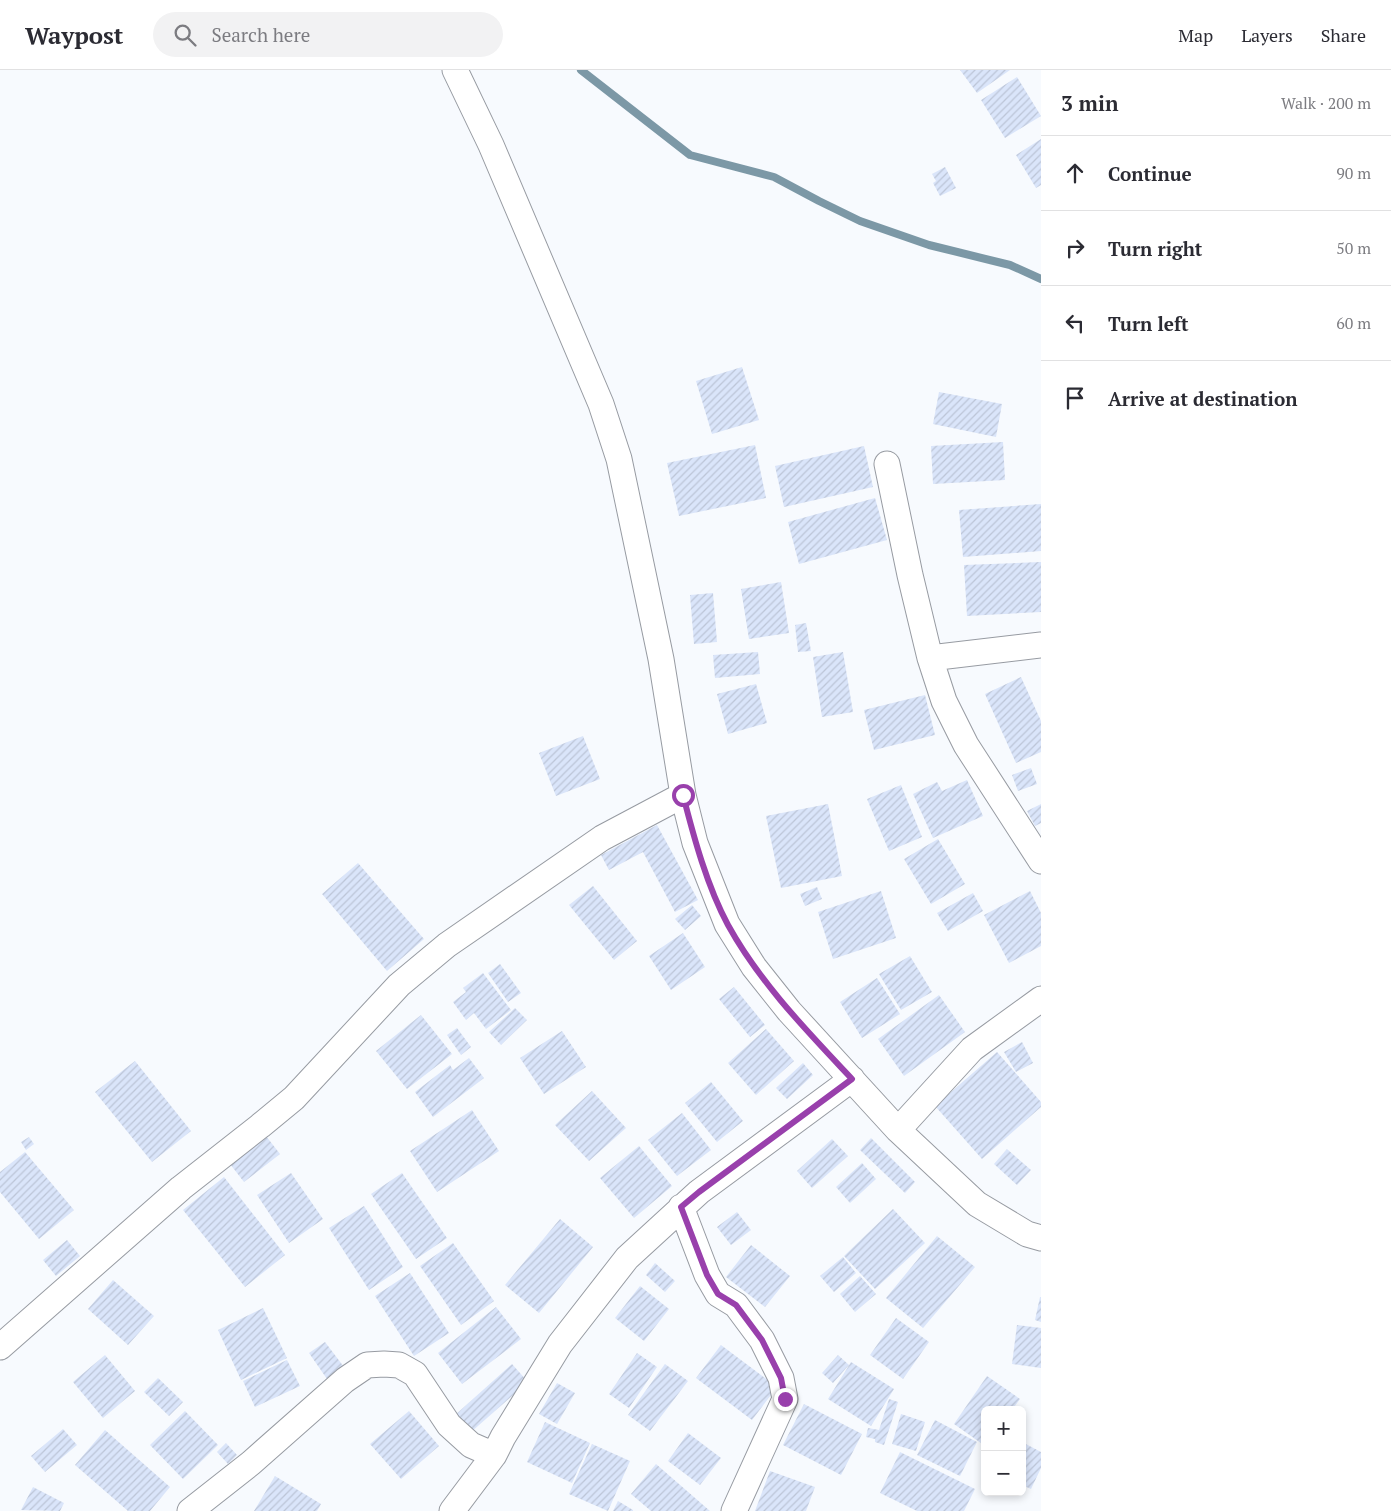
<!DOCTYPE html>
<meta charset="utf-8">
<style>
:root{--surface:#fff;--page:#f2f2f3;--text:#2b2b33;--muted:#7c7c81;--line:#e1e1e2}
body{margin:0;font-family:"PT Serif",serif;background:var(--page);color:var(--text)}
.controls{position:absolute;right:15px;bottom:15px;display:grid;overflow:hidden;border-radius:8px;box-shadow:0 2px 8px #0003}
.controls button{width:45px;height:45px;display:grid;place-items:center;padding:0;border:0;border-bottom:1px solid var(--line);background:var(--surface);color:var(--text);font:25px sans-serif}
.stop{position:absolute;width:15px;height:15px;margin:-11px;border:4px solid #9940ac;border-radius:50%;background:#fff}
.stop.end{background:#9940ac;border-color:#fff;box-shadow:0 1px 5px #0008}
.list{margin:0;padding:0;list-style:none}
h2{display:flex;justify-content:space-between;align-items:center;height:65px;margin:0;padding:0 20px;font-size:21px}
h2 small{font-size:16px;font-weight:400;color:var(--muted)}
.list li{display:grid;grid-template-columns:32px 1fr auto;gap:15px;align-items:center;box-sizing:border-box;height:75px;padding:0 20px;border-top:1px solid var(--line)}
.list b{display:block;font-size:19px;white-space:nowrap}
.list em{font-size:16px;font-style:normal;color:var(--muted)}
.icon{flex:none;width:28px;height:28px;fill:none;stroke:currentColor;stroke-width:2;stroke-linecap:round;stroke-linejoin:round}
.map{position:relative;flex:none;width:1041px;height:1441px;overflow:hidden}
header{display:flex;align-items:center;gap:30px;box-sizing:border-box;height:70px;padding:0 25px;background:var(--surface);border-bottom:1px solid var(--line)}
header strong{font-size:24px}
nav{display:flex;gap:28px;margin-inline-start:auto;font-size:18px}
.search{width:350px;height:45px;background:var(--page);display:flex;align-items:center;gap:12px;box-sizing:border-box;padding:0 18px;border-radius:28px;color:var(--muted);font-size:19px}
main{display:flex}
aside{flex:1;background:var(--surface)}
.map>svg:first-child{display:block}
.lines{fill:none;stroke-linecap:round;stroke-linejoin:round}
.stream{stroke:#7c98a6;stroke-width:8}
.building{fill:url(#building-hatch)}
.minor-casing{stroke:#979ba2;stroke-width:27}
.minor{stroke:#fff;stroke-width:25}
.route{stroke:#9940ac;stroke-width:6}
</style>
<header>
<strong>Waypost</strong>
<div class="search"><svg class="icon" aria-label="search" viewBox="0 0 24 24"><circle cx="10" cy="10" r="6"/><path d="M15 15l6 6"/></svg>Search here</div>
<nav><a>Map</a><a>Layers</a><a>Share</a></nav>
</header>
<main>
<div class="map">
<svg width="1041" height="1441" viewBox="0 0 1041 1441">
<defs>
<pattern id="building-hatch" width="6" height="6" patternUnits="userSpaceOnUse" patternTransform="scale(1.25)"><rect width="6" height="6" fill="#dae5fa"/><path d="M-1 1l2-2M0 6l6-6M5 7l2-2" fill="none" stroke="#bcc5d7"/></pattern>
</defs>
<rect width="100%" height="100%" fill="#f7fafe"/>
<g class="lines">
<path class="stream" d="M581,0L690,85L774,107L819,131L860,151L929,175L1010,195L1041,209"/>
</g>
<path class="building" d="M960,0H1010L977,23Z
M1017,7L1041,46L1005,68L981,30Z
M1041,69V115L1036,118L1016,85Z
M945,97L956,118L940,126L933,113L936,111L932,104Z
M742,297L759,350L712,364L696,311Z
M939,322L1002,334L996,367L933,354Z
M1003,372L1005,410L933,414L931,376Z
M755,375L766,428L679,446L667,393Z
M864,376L873,417L784,437L775,396Z
M875,428L887,470L799,494L788,452Z
M1041,434V481L963,487L959,440Z
M1041,492V542L967,546L964,495Z
M781,512L789,563L749,569L741,519Z
M713,523L717,572L694,574L690,525Z
M806,553L811,581L798,582L795,555Z
M758,582L760,604L715,608L713,585Z
M843,582L853,642L822,647L813,587Z
M1021,607L1041,651V682L1016,693L985,624Z
M756,614L767,653L728,664L717,624Z
M925,625L935,665L874,680L864,640Z
M583,666L600,709L556,726L539,683Z
M1031,698L1037,714L1018,721L1012,705Z
M967,710L983,746L933,768L913,724L937,712L942,721Z
M901,715L922,767L889,781L867,729Z
M828,734L842,806L781,818L766,746Z
M1041,734V753L1035,756L1027,741Z
M657,755L698,830L675,842L643,782L609,800L601,785Z
M938,769L965,814L931,834L904,789Z
M358,793L424,869L387,901L322,824Z
M593,816L637,871L614,890L569,835Z
M817,817L822,829L805,836L800,824Z
M881,821L896,868L833,889L818,842Z
M1030,821L1041,843V876L1009,893L984,845Z
M973,823L983,841L948,861L937,843Z
M692,835L701,846L685,860L675,849Z
M683,863L705,897L671,920L649,886Z
M910,886L932,922L901,940L879,904Z
M500,894L521,923L508,932L488,903Z
M483,903L511,940L486,959L474,943L466,950L453,932L466,922L463,918Z
M877,908L900,944L862,968L840,932Z
M734,917L765,955L750,967L719,929Z
M939,925L965,962L904,1006L878,969Z
M515,938L527,950L501,975L489,962Z
M421,945L452,984L407,1019L376,981Z
M457,958L471,977L461,985L447,965Z
M766,959L794,991L756,1025L728,993Z
M562,961L586,997L544,1024L520,988Z
M1022,972L1033,993L1016,1002L1004,982Z
M997,982L1041,1032V1037L982,1089L935,1036Z
M469,988L484,1008L433,1047L415,1022L450,995L453,1000Z
M135,991L191,1061L152,1092L95,1022Z
M803,993L813,1005L787,1029L776,1018Z
M711,1012L743,1051L717,1072L685,1033Z
M592,1021L626,1058L589,1091L555,1055Z
M472,1040L499,1081L437,1122L410,1081Z
M682,1043L711,1080L677,1106L648,1070Z
M266,1066L280,1084L244,1112L230,1094Z
M29,1067L34,1074L26,1080L21,1072Z
M871,1068L915,1112L905,1123L860,1080Z
M832,1069L848,1086L812,1118L797,1101Z
M639,1076L672,1116L634,1148L600,1108Z
M1007,1079L1031,1100L1017,1115L994,1094Z
M25,1082L74,1140L39,1169L0,1122V1102Z
M862,1093L876,1109L850,1133L836,1117Z
M291,1103L323,1149L289,1173L257,1125Z
M402,1103L447,1168L416,1189L371,1124Z
M224,1107L285,1185L245,1217L183,1140Z
M364,1136L403,1197L369,1220L329,1158Z
M893,1139L925,1173L875,1219L844,1186Z
M737,1142L751,1160L731,1175L717,1157Z
M560,1149L593,1177L539,1243L505,1215Z
M937,1166L975,1197L923,1258L886,1228Z
M67,1170L80,1186L56,1206L43,1190Z
M453,1173L494,1231L461,1255L420,1196Z
M751,1175L790,1206L765,1237L726,1207Z
M843,1187L856,1203L834,1222L820,1206Z
M655,1193L675,1211L665,1222L646,1205Z
M410,1203L449,1263L414,1286L375,1226Z
M860,1206L876,1224L855,1242L840,1224Z
M113,1210L154,1246L128,1275L88,1239Z
M640,1216L669,1239L644,1271L615,1248Z
M1040,1227H1041V1252L1035,1250Z
M496,1237L521,1269L462,1314L438,1283Z
M263,1238L287,1288L241,1310L218,1260Z
M896,1248L929,1272L903,1309L870,1285Z
M1017,1255L1041,1258V1298L1012,1294Z
M325,1272L344,1297L327,1309L309,1283Z
M721,1275L777,1317L752,1350L696,1308Z
M637,1283L657,1297L629,1338L609,1324Z
M105,1285L135,1321L103,1348L73,1312Z
M838,1285L849,1295L833,1313L822,1303Z
M287,1290L300,1316L255,1337L243,1311Z
M851,1292L894,1319L871,1356L828,1329Z
M512,1294L528,1312L470,1363L454,1346Z
M665,1294L688,1311L650,1361L628,1345Z
M987,1306L1020,1329L1012,1340H985V1376L954,1354Z
M158,1308L183,1332L169,1346L144,1322Z
M557,1313L575,1323L557,1354L539,1344Z
M889,1329L898,1332L884,1375L875,1372V1369L866,1367L868,1358L879,1360Z
M804,1334L862,1364L841,1405L783,1375Z
M185,1341L218,1375L183,1409L150,1375Z
M409,1341L439,1376L401,1409L370,1374Z
M901,1344L925,1352L916,1381L892,1374Z
M935,1350L977,1372L960,1406L917,1385Z
M545,1352L590,1373L572,1413L527,1392Z
M63,1359L77,1375L45,1402L31,1386Z
M105,1360L170,1417L150,1441H128L75,1395Z
M688,1363L721,1388L700,1415L668,1391Z
M1022,1372L1041,1382V1398L1031,1419L1022,1415Z
M226,1373L237,1385L228,1394L217,1382Z
M592,1374L630,1391L608,1441L569,1424Z
M900,1382L975,1419L964,1441H917L880,1423Z
M656,1394L710,1441H651L631,1424Z
M770,1401L815,1417L806,1441H755Z
M275,1406L321,1434L317,1441H254Z
M33,1417L64,1433L60,1441L21,1440Z
M618,1431L633,1440V1441H613Z"/>
<g class="lines">
<g class="minor-casing">
<path id="minor" d="M455,0L491,75L601,334L619,389L661,589L683,725L695,773L727,854L754,897L789,941L898,1060L977,1134L1027,1164L1041,1168
M887,394L910,505L930,588L944,631L966,675L1041,791
M930,588L1041,575
M898,1060L972,979L1041,929
M681,1137L707,1205L718,1224L736,1235L762,1270L781,1308L785,1329L734,1441
M0,1277L181,1118L260,1056L294,1028L399,915L447,875L602,768L683,725
M190,1441L251,1393L345,1310L367,1295L384,1294L399,1295L415,1304L449,1355L471,1375L494,1385
M452,1441L494,1385L503,1367L560,1274L627,1188L699,1122L852,1009"/>
</g>
<use href="#minor" class="minor"/>
</g>
<g class="lines">
<path class="route" d="M683,725C694,768 707,816 728,855C760,913 807,961 852,1009L699,1122L681,1137L707,1205L718,1224L736,1235L762,1270L781,1308L785,1329"/>
</g>
</svg>
<div class="controls">
<button>+</button>
<button>−</button>
</div>
<div class="stop" style="left:683px;top:725px"></div>
<div class="stop end" style="left:785px;top:1329px"></div>
</div>
<aside>
<h2>3 min<small>Walk · 200 m</small></h2>
<ul class="list">
<li><svg class="icon" aria-label="ahead" viewBox="0 0 24 24"><path d="M12 20V5M6 11l6-6 6 6"/></svg><div><b>Continue</b></div><em>90 m</em></li>
<li><svg class="icon" aria-label="right" viewBox="0 0 24 24"><path d="M7 20v-9h11M14 6l5 5-5 5"/></svg><div><b>Turn right</b></div><em>50 m</em></li>
<li><svg class="icon" aria-label="left" viewBox="0 0 24 24"><path d="M17 20v-9H6M10 6l-5 5 5 5"/></svg><div><b>Turn left</b></div><em>60 m</em></li>
<li><svg class="icon" aria-label="arrive" viewBox="0 0 24 24"><path d="M6 21V4h12l-3 4 3 4H6"/></svg><div><b>Arrive at destination</b></div></li>
</ul>
</aside>
</main>
